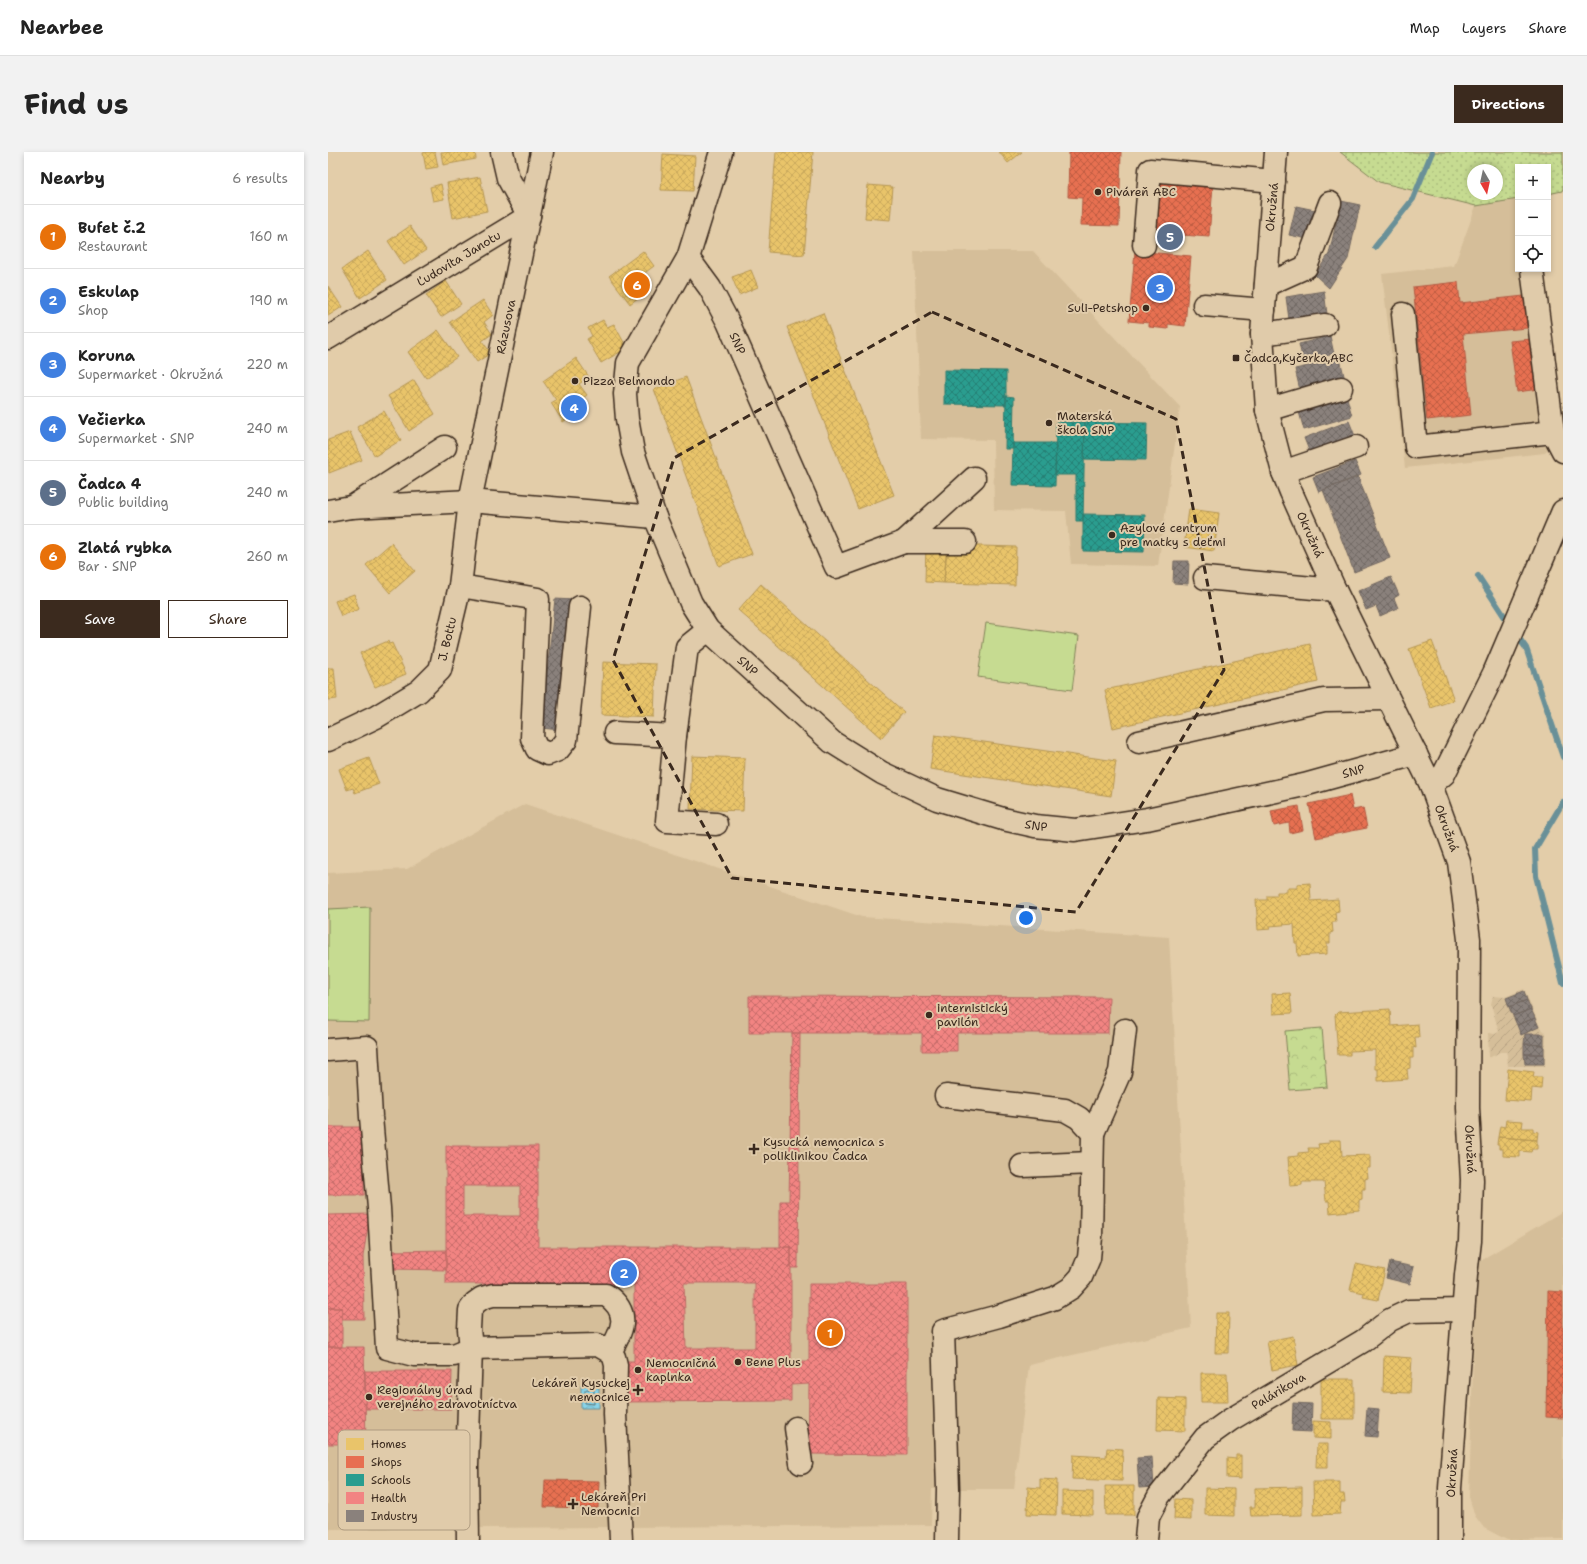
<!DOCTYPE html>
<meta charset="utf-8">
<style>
:root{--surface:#fff;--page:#f2f2f2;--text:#222;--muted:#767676;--line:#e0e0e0;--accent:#3b2a1e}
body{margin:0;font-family:"Shantell Sans",sans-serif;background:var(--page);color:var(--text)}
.controls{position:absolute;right:12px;top:12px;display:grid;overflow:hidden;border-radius:0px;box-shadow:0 2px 6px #0003}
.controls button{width:36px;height:36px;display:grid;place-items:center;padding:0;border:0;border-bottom:1px solid var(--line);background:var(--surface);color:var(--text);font:20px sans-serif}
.compass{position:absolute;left:1139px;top:12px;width:36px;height:36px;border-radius:50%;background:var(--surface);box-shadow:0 2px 6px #0003;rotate:171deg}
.you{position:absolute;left:698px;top:766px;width:14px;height:14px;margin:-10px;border:3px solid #fff;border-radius:50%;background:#1a73e8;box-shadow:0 0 0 6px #1a73e833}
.badge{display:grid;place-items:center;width:26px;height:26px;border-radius:50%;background:var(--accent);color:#fff;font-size:13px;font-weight:700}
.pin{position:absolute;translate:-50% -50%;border:2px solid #fff;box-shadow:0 1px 4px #0006}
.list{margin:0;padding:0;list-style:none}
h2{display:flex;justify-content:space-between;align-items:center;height:52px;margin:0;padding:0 16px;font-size:17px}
h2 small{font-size:13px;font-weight:400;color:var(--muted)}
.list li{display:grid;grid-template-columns:26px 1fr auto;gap:12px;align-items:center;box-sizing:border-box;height:64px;padding:0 16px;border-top:1px solid var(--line)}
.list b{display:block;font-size:15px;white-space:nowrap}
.list p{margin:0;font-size:13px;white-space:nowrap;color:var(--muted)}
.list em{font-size:13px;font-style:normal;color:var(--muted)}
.actions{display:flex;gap:8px;padding:12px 16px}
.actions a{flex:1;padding:9px 0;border:1px solid var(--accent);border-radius:0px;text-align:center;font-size:14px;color:var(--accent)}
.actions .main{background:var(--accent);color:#fff}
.icon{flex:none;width:22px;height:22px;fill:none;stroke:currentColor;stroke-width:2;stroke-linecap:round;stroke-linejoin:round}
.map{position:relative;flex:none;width:1235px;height:1388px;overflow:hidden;border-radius:0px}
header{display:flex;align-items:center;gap:24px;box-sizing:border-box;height:56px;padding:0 20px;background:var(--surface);border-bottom:1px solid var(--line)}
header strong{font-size:19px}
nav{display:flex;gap:22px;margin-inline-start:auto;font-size:14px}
.intro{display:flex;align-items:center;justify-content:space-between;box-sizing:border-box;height:96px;padding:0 24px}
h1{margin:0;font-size:28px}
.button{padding:10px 18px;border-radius:0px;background:var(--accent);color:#fff;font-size:14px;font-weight:700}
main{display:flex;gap:24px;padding:0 24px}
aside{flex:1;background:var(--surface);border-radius:0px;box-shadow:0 2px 6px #0003}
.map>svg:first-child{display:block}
.built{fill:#d5be99}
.industrial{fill:url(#industrial-furrows)}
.grass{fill:url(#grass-dots);stroke:#808258;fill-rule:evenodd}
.forest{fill:url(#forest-crowns);stroke:#808258}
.pitch{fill:#c6db91;stroke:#808258}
.water{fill:url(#water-waves);stroke:#699098}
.homes{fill:url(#homes-cross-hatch);stroke:#b59653}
.shops{fill:url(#shops-cross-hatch);stroke:#b35a42}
.schools{fill:url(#schools-cross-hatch);stroke:#2f7a6d}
.health{fill:url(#health-cross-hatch);stroke:#bb6964;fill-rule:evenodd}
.industry{fill:url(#industry-cross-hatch);stroke:#726760}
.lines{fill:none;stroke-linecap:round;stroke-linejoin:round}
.shore{stroke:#5a6e6f;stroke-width:1}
.stream{stroke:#699098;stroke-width:6}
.minor-casing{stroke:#3b2a1e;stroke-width:25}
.minor{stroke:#e0cbaa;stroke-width:22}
.marked{fill:none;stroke:#3b2a1e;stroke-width:3;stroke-dasharray:8 5;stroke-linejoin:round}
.poi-dot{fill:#3b2a1e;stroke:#e0cbaa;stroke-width:1.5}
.labels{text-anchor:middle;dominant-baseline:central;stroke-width:4;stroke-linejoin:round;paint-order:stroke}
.poi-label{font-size:12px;fill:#3b2a1e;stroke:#e0cbaa;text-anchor:start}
.street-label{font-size:12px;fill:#3b2a1e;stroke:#e0cbaa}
.key{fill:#e0cbaa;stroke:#ae9b80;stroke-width:1}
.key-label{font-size:11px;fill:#3b2a1e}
</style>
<header>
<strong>Nearbee</strong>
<nav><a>Map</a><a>Layers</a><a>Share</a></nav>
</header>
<div class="intro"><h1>Find us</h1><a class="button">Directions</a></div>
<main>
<aside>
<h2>Nearby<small>6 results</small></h2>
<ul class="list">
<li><span class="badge" style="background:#e8710a">1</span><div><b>Bufet č.2</b><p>Restaurant</p></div><em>160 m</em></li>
<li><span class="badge" style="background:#3f7fe0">2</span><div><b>Eskulap</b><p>Shop</p></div><em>190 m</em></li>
<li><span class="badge" style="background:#3f7fe0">3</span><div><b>Koruna</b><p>Supermarket · Okružná</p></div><em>220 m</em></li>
<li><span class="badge" style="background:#3f7fe0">4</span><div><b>Večierka</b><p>Supermarket · SNP</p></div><em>240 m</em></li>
<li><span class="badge" style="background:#5c6f8a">5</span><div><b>Čadca 4</b><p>Public building</p></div><em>240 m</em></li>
<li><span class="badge" style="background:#e8710a">6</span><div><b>Zlatá rybka</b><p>Bar · SNP</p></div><em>260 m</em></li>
</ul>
<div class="actions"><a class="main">Save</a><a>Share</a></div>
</aside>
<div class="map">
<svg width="1235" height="1388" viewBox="0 0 1235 1388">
<defs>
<pattern id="industrial-furrows" width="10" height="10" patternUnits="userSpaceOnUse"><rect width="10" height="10" fill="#d5be99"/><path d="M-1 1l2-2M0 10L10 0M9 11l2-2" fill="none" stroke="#b8a383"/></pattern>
<pattern id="grass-dots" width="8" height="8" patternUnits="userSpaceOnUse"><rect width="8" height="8" fill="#c6db91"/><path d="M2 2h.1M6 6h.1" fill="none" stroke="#abbc7d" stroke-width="1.8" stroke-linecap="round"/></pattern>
<pattern id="forest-crowns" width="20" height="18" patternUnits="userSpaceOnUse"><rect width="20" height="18" fill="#c6db91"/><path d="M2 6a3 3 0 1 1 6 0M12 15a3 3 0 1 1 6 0" fill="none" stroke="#abbc7d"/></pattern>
<pattern id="water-waves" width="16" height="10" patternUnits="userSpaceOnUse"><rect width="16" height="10" fill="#88d4e9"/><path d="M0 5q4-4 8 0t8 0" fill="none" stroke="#76b6c7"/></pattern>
<pattern id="homes-cross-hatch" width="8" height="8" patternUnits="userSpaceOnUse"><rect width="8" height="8" fill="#e9c46a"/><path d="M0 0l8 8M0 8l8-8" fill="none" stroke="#c9a95b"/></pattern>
<pattern id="shops-cross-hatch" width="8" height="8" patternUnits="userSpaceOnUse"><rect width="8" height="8" fill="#e76f51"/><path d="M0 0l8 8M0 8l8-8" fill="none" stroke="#bc5b43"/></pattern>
<pattern id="schools-cross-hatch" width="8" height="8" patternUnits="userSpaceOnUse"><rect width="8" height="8" fill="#2a9d8f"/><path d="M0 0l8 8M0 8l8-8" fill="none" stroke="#258074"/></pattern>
<pattern id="health-cross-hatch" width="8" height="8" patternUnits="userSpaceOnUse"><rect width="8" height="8" fill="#f28482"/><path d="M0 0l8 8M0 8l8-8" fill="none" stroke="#c56c6a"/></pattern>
<pattern id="industry-cross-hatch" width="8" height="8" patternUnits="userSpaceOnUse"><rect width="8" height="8" fill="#8a817c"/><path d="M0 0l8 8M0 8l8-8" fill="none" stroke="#726a65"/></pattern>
</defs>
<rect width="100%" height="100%" fill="#e3cda9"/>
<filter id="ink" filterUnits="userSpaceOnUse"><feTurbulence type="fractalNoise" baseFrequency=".025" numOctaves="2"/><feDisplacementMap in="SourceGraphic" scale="8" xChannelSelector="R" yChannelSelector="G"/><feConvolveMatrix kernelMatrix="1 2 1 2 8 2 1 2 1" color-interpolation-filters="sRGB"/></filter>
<g filter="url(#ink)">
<path class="built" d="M1190,47V117H1215L1234,279L1217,301L1077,316L1054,122L1126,114L1148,54Z
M586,99H705L852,255L830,414L743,412L738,359L666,358L665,288L593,287Z
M197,652L534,765L841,785L863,1176L701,1213L686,1337H604L603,1373L0,1377V721L79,717Z
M1235,1059V1387L1179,1388L1156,1376L1147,1364L1141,1345L1148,1111Z"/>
<path class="industrial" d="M1196,837L1212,875L1218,881L1217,914H1180L1179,902L1178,900H1172L1161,906L1160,881L1167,882L1171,880L1163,852L1165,844L1177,845Z"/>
<path class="grass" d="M1012,0H1235V36L1234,39L1220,42V15H1190V47L1148,54L1051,30ZM1145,18H1169V42H1145Z"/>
<path class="forest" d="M994,876L999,935L962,938L957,879Z"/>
<path class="pitch" d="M658,471L751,484L744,538L650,525Z
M42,755L41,870L0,869V757Z"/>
<path class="water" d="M253,1233H271V1256H253Z"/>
<path class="homes" d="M99,0H107L110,15L98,17L95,1Z
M113,0H147L148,7L115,13Z
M448,0H485L476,103L440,100Z
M671,0H694L680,11Z
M335,2L367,4L365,39L333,38Z
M152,25L159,59L125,66L119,31Z
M113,32L116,47L105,49L102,35Z
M540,33L565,35L562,68L537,66Z
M82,74L98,98L76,113L60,89Z
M40,99L59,128L32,146L14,117Z
M315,99L326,114L314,123L323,136L302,152L281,124Z
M423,118L430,135L411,143L404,125Z
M118,129L133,152L113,165L98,143Z
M0,134L14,155L0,164Z
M155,148L165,163L156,170L164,182L154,189L163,201L149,210L122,170Z
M495,161L566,343L530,357L459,175Z
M275,168L279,175L286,172L299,196L273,211L259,187L264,184L260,176Z
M110,178L129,205L98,226L80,200Z
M248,206L261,225L251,232L259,243L251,249L256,256L235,270L223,251L228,248L215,229Z
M358,225L424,402L391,414L326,237Z
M86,228L107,262L81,279L60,244Z
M56,259L73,288L47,304L29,275Z
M22,280L34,308L1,321L0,288Z
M861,357L891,361L886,399L856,395Z
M63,391L87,419L62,441L38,413Z
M598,392L619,393L616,431L597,430Z
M619,393L688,395L687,433L616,431Z
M433,432L576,560L553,586L410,458Z
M26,442L31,457L13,464L7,449Z
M60,489L61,492L64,491L78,522L47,535L32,501Z
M1104,489L1126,548L1103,556L1081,497Z
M982,492L990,530L785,576L777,538Z
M275,510L328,512L326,565L273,563Z
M0,516H6L9,547L0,548Z
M607,583L788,609L783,644L602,617Z
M364,604L417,606L415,659L362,657Z
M41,606L51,632L27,641L25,636L19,638L11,617Z
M982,731L983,749L1010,747L1011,759L1007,760L1008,770H1004L1005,780L1002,781V791H999V802L970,804L969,791H967L966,772L942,774L943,777L930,778L928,748H939V744H949V740H959V736H969V732Z
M962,841L964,861L945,862L944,842Z
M1062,857L1063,874L1090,872L1091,885H1087L1088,896L1085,895V906H1082V916L1079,917L1080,927L1050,929V917H1047V898L1022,899V903H1010L1007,863L1010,860Z
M1180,917L1206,920L1205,925H1214L1213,937L1204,936L1203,950L1177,948Z
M1178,968L1195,969L1194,976H1205V979L1210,980L1209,988L1170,985L1172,974L1177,975Z
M1170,985L1209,988V997H1204L1203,1000L1192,999V1005L1175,1004V997H1171V992H1169Z
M1001,988H1013L1014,1004L1042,1003V1016H1039L1040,1026L1037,1027V1037H1034V1047L1031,1048V1058L1002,1061L1001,1049H998L996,1030H974V1033L962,1034L960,1005L970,1004V1001L981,1000L980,996H991L990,992L1001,991Z
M1028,1112L1057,1118L1050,1148L1035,1145L1036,1141L1022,1138Z
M888,1161H901L900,1201H887Z
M965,1184L970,1213L944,1218L939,1189Z
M1056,1204L1084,1206L1082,1241L1055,1240Z
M873,1221H899L900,1250H873Z
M993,1227H1026V1267H993Z
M830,1246L857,1247V1279L829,1278Z
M985,1269L1003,1270V1287L985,1286Z
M989,1292H1000V1315H988Z
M779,1296L795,1297L794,1329L744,1327L745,1303L778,1305Z
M908,1303H913V1327L899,1326V1306L908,1307Z
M712,1327L729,1328L728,1363L699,1362L700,1335L712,1336Z
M985,1330H1012V1342H1016L1017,1350H1013L1012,1362L986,1363Z
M777,1334H806V1363H778Z
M974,1335V1363L923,1364L922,1355H927V1336Z
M877,1336L906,1337V1364L877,1363Z
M734,1339L765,1340V1363L734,1362Z
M847,1347L863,1348V1368L846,1367Z"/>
<path class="shops" d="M741,0H793L791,74L753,73L754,46L740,45Z
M830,28L885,33L881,85L826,81Z
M807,99L863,104L857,174L840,172V177L821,175V171L801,169Z
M1130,130L1132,151L1196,144L1199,176L1135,182L1143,263L1099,268L1085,135Z
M1204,187L1211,237L1189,240L1182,189Z
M1022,643L1025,658L1035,656L1039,676L988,686L981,652Z
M971,654L975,678L962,681L961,671L946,674L943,659Z
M1220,1139L1235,1140V1266L1218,1265Z
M217,1328L271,1329L270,1356L216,1355Z"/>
<path class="schools" d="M616,218L678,219V253L616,252Z
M678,244L686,245L685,297H677Z
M728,270H757L755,369H748V323H727Z
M757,270L819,271L818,308L756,307Z
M685,291H728L727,334L684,333Z
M755,362L817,363L816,400L755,399Z"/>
<path class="health" d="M421,844L781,845L780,881H629V899H594V881H421Z
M464,881H472L470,1116H463V1095H452V1049H461Z
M0,975H36V1043H0Z
M118,994H210V1095H463V1209H481V1132H579V1303L480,1302L481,1232L463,1233V1249L292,1250V1209H306V1132H118ZM135,1034H192V1064H135ZM356,1131H427V1196H358Z
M42,1062L35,1104L36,1167H14V1156H0V1063Z
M118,1098V1118L64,1117L63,1099Z
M0,1156H14V1195H0Z
M0,1195H36L38,1292H0Z
M37,1219H124L123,1257H38Z"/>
<path class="industry" d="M1013,49L1032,53L1020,107L1001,136L987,123L1001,102Z
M968,54L987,58L980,87L961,83Z
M996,139L999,162L961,167L958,145Z
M1002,184L1006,202L975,209L971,192Z
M1012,207L1017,228L972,238L967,217Z
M1019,246L1024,264L976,278L971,260Z
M1021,269L1027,284L982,301L976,286Z
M1027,309L1033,323L991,340L985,325Z
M1030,325L1062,406L1026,420L995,338Z
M846,409H861L860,432L845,431Z
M1063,425L1071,443L1066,446L1070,456L1052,464L1048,454L1038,458L1030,439Z
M227,447L246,448L232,578L213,576Z
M1196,839L1199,848L1181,855L1178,846Z
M1199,848L1203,857L1185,864L1181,855Z
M1203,857L1207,866L1189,873L1185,864Z
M1207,866L1211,875L1193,883L1189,873Z
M1197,882H1216V893L1196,892Z
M1196,892L1216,893V902H1196Z
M1196,902H1216V912H1197Z
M1062,1110L1086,1115L1082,1132L1058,1126Z
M965,1251L984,1252L983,1280L964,1279Z
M1039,1256L1051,1257L1049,1285L1037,1284Z
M824,1305L826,1335L811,1336L809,1306Z"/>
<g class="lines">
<path class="shore" d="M259,1237L266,1238V1252L257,1251V1239Z"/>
<path class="stream" d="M1047,95L1085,47L1104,0
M1150,424L1182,473
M1188,482L1198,496L1235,605
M1235,650L1207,697L1208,724L1235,831"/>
<g class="minor-casing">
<g id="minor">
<path id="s1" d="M393,0L360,106L300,211L297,242L299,267L305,300L327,365L363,451L380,478L504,590L554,621L609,647L675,667L707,674L747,678L819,667L976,633L1088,602"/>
<path id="s2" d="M948,0L934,182L939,258L955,320L963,340L1007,438L1103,633L1131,710L1141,787L1140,956L1144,1028L1142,1089L1138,1123L1122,1336V1388"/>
<path d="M816,93L822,18L946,29"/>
<path id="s3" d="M360,106L382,136L400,170L508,415L576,390L646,326"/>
<path d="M1204,117L1225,280"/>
<path d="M938,133L978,115L1002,51"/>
<path d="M876,153L936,158"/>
<path d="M1075,162L1088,295L1225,280L1235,299"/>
<path d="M934,182L997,173"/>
<path id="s4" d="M0,186L201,64L180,26L174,0"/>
<path d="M939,258L1013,236"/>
<path d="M955,320L1028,295"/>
<path d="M24,355L117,295"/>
<path d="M0,359L23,355L142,349L327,365"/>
<path d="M576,390H637"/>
<path d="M877,426L1007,438"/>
<path d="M132,434L210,447L204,586L209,597L220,602L230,598L238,588L252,455"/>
<path d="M380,478L359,495L347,584L339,669L388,672"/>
<path d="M287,581L347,584"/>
<path id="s5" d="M0,588L48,565L91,539L112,518L132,434L142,349L214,0"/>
<path d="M811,590L996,548L1060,547"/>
<path d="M1103,633L1116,622L1166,521L1235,359"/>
<path d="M0,898L39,895L43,965L51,1056L59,1196L86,1203H126L143,1196L270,1193L282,1200"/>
<path d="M618,944L737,958L751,966L765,981L763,1085L761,1106L753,1125L743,1136L727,1146L671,1164L615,1179L620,1337L619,1388"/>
<path d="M765,981L792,920L797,878"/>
<path d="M694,1014L763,1011"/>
<path d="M468,1276L473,1311"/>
<path d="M140,1388L139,1314L143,1196L141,1177L142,1158L147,1151L154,1146L165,1143H278C303,1160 295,1178 282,1200L286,1205L288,1213L287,1262L293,1388"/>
<path id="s6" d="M818,1388L820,1365L831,1344L877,1286L902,1268L1035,1189L1062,1168L1081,1159L1135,1158"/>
</g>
</g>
<use href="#minor" class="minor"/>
</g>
</g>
<path class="marked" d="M604,160L848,267L896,518L748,760L404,726L285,508L346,306Z"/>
<g class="poi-dot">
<circle cx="770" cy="40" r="4"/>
<circle cx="818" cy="156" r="4"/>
<rect x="904" y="202" width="8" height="8" rx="2"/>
<circle cx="247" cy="229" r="4"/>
<circle cx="721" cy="271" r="4"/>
<circle cx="784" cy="383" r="4"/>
<circle cx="601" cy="863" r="4"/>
<path d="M424 991h4v4h4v4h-4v4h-4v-4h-4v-4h4z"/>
<circle cx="410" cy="1210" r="4"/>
<circle cx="310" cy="1218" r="4"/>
<path d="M308 1232h4v4h4v4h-4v4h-4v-4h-4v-4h4z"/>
<circle cx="41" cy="1245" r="4"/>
<path d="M243 1346h4v4h4v4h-4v4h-4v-4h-4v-4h4z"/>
</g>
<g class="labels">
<g class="poi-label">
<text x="778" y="40">Piváreň ABC</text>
<text x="810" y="156" text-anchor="end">Suli-Petshop</text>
<text x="916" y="206">Čadca,Kyčerka,ABC</text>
<text x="255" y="229">Pizza Belmondo</text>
<text x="729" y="264">Materská<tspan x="729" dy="14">škola SNP</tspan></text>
<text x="792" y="376">Azylové centrum<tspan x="792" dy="14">pre matky s deťmi</tspan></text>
<text x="609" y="856">internistický<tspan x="609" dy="14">pavilón</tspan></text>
<text x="435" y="990">Kysucká nemocnica s<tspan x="435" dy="14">poliklinikou Čadca</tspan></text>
<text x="418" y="1210">Bene Plus</text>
<text x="318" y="1211">Nemocničná<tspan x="318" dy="14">kaplnka</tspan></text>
<text x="302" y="1231" text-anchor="end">Lekáreň Kysuckej<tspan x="302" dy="14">nemocnice</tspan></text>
<text x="49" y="1238">Regionálny úrad<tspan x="49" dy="14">verejného zdravotníctva</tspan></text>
<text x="253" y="1345">Lekáreň Pri<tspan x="253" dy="14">Nemocnici</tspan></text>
</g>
<g class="street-label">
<text transform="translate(944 55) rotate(-85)">Okružná</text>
<text stroke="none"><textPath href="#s4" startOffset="153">Ľudovíta Janotu</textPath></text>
<text stroke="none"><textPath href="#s5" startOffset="483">Rázusova</textPath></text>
<text stroke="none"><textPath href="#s3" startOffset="99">SNP</textPath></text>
<text stroke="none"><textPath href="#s2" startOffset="391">Okružná</textPath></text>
<text stroke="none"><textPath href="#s5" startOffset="165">J. Bottu</textPath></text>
<text stroke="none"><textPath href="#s1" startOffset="569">SNP</textPath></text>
<text stroke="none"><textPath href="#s1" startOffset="1229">SNP</textPath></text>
<text stroke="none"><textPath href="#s1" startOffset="905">SNP</textPath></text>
<text stroke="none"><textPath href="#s2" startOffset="715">Okružná</textPath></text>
<text stroke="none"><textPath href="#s2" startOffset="1039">Okružná</textPath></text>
<text stroke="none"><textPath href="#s6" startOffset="208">Palárikova</textPath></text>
<text transform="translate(1124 1321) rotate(-87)">Okružná</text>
</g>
</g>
<rect x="10" y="1278" width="132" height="100" rx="6" class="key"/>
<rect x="18" y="1286" width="18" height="12" fill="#e9c46a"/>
<rect x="18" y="1304" width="18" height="12" fill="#e76f51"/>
<rect x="18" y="1322" width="18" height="12" fill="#2a9d8f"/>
<rect x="18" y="1340" width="18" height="12" fill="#f28482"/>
<rect x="18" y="1358" width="18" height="12" fill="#8a817c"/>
<g class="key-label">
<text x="43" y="1296">Homes</text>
<text x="43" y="1314">Shops</text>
<text x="43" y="1332">Schools</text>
<text x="43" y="1350">Health</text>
<text x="43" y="1368">Industry</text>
</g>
</svg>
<div class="controls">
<button>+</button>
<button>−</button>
<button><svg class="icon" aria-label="locate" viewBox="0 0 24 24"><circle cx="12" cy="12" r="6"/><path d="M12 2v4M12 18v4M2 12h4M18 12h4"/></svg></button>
</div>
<svg class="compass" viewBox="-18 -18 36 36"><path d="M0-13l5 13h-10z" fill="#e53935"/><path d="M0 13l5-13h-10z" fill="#767676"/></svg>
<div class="you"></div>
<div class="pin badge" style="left:502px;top:1181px;background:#e8710a">1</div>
<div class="pin badge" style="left:296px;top:1121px;background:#3f7fe0">2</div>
<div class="pin badge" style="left:832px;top:136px;background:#3f7fe0">3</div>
<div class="pin badge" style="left:246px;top:256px;background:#3f7fe0">4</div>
<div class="pin badge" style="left:842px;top:85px;background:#5c6f8a">5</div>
<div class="pin badge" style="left:309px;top:133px;background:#e8710a">6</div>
</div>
</main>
